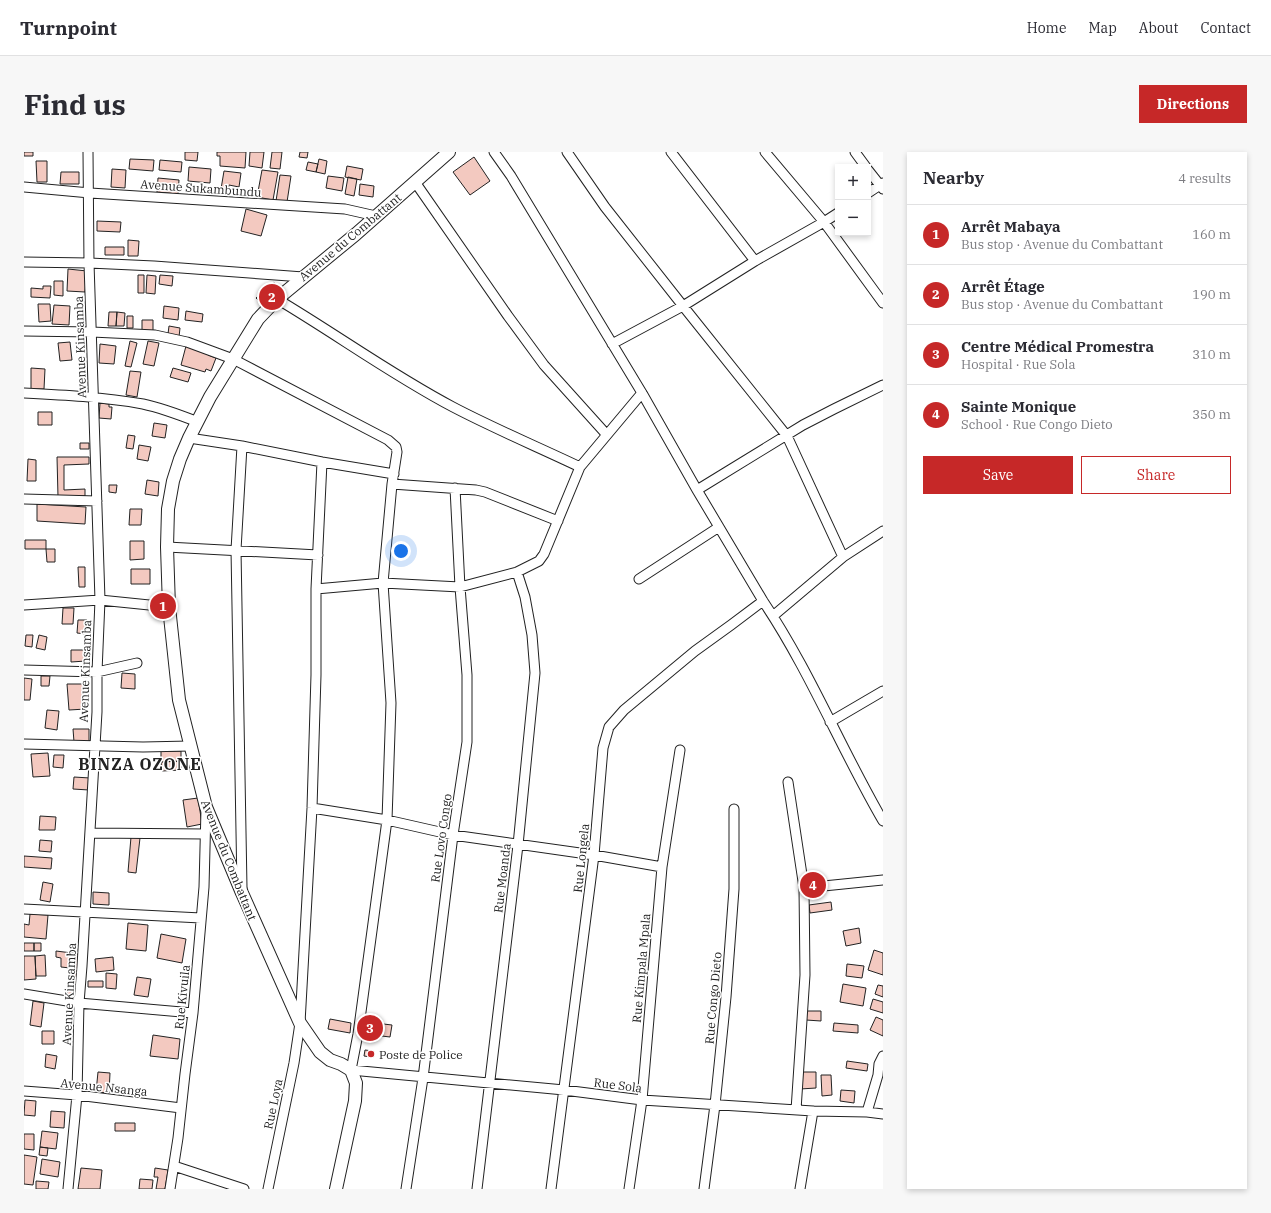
<!DOCTYPE html>
<meta charset="utf-8">
<style>
:root{--surface:#fff;--page:#f7f7f7;--text:#2b2b33;--muted:#7c7c81;--line:#e1e1e2;--accent:#c62828}
body{margin:0;font-family:"IBM Plex Serif",serif;background:var(--page);color:var(--text)}
.controls{position:absolute;right:12px;top:12px;display:grid;overflow:hidden;border-radius:0px;box-shadow:0 2px 6px #0003}
.controls button{width:36px;height:36px;display:grid;place-items:center;padding:0;border:0;border-bottom:1px solid var(--line);background:var(--surface);color:var(--text);font:20px sans-serif}
.you{position:absolute;left:377px;top:399px;width:14px;height:14px;margin:-10px;border:3px solid #fff;border-radius:50%;background:#1a73e8;box-shadow:0 0 0 6px #1a73e833}
.badge{display:grid;place-items:center;width:26px;height:26px;border-radius:50%;background:var(--accent);color:#fff;font-size:13px;font-weight:700}
.pin{position:absolute;translate:-50% -50%;border:2px solid #fff;box-shadow:0 1px 4px #0006}
.list{margin:0;padding:0;list-style:none}
h2{display:flex;justify-content:space-between;align-items:center;height:52px;margin:0;padding:0 16px;font-size:17px}
h2 small{font-size:13px;font-weight:400;color:var(--muted)}
.list li{display:grid;grid-template-columns:26px 1fr auto;gap:12px;align-items:center;box-sizing:border-box;height:60px;padding:0 16px;border-top:1px solid var(--line)}
.list b{display:block;font-size:15px;white-space:nowrap}
.list p{margin:0;font-size:13px;white-space:nowrap;color:var(--muted)}
.list em{font-size:13px;font-style:normal;color:var(--muted)}
.actions{display:flex;gap:8px;padding:12px 16px}
.actions a{flex:1;padding:9px 0;border:1px solid var(--accent);border-radius:0px;text-align:center;font-size:14px;color:var(--accent)}
.actions .main{background:var(--accent);color:#fff}
.map{position:relative;flex:none;width:859px;height:1037px;overflow:hidden;border-radius:0px}
header{display:flex;align-items:center;gap:24px;box-sizing:border-box;height:56px;padding:0 20px;background:var(--surface);border-bottom:1px solid var(--line)}
header strong{font-size:19px}
nav{display:flex;gap:22px;margin-inline-start:auto;font-size:14px}
.intro{display:flex;align-items:center;justify-content:space-between;box-sizing:border-box;height:96px;padding:0 24px}
h1{margin:0;font-size:28px}
.button{padding:10px 18px;border-radius:0px;background:var(--accent);color:#fff;font-size:14px;font-weight:700}
main{display:flex;gap:24px;padding:0 24px}
aside{flex:1;background:var(--surface);border-radius:0px;box-shadow:0 2px 6px #0003}
.map>svg:first-child{display:block}
.building{fill:#f3c9c0;stroke:#222}
.lines{fill:none;stroke-linecap:round;stroke-linejoin:round}
.minor-casing{stroke:#222;stroke-width:11}
.tertiary-casing{stroke:#222;stroke-width:14}
.minor{stroke:#fff;stroke-width:9}
.tertiary{stroke:#fff;stroke-width:12}
.poi-dot{fill:#c62828;stroke:#fff;stroke-width:1.5}
.labels{text-anchor:middle;dominant-baseline:central;stroke-width:3;stroke-linejoin:round;paint-order:stroke}
.street-label{font-size:12px;fill:#222;stroke:#fff}
.poi-label{font-size:12px;fill:#222;stroke:#fff;text-anchor:start}
.district-label{font-size:16px;font-weight:bold;letter-spacing:1px;fill:#222;stroke:#fff}
</style>
<header>
<strong>Turnpoint</strong>
<nav><a>Home</a><a>Map</a><a>About</a><a>Contact</a></nav>
</header>
<div class="intro"><h1>Find us</h1><a class="button">Directions</a></div>
<main>
<div class="map">
<svg width="859" height="1037" viewBox="0 0 859 1037">
<rect width="100%" height="100%" fill="#fff"/>
<path class="building" d="M0,0H9V4H0Z
M161,0H174L173,9L161,8Z
M193,0H222L221,16L196,14V4H193Z
M226,0H240L238,16L225,14Z
M248,0H258L256,17L246,16Z
M276,0H284L283,6L275,5Z
M450,5L466,29L446,43L429,20Z
M106,7L130,8L129,19L105,17Z
M295,7L303,9L301,22L292,20Z
M136,8L158,10L157,20L135,18Z
M12,9H23V30H13Z
M284,10L294,12L292,20L282,18Z
M323,14L339,17L337,28L321,25Z
M165,15L187,17L186,31L164,29Z
M88,17L102,18L101,36L87,35Z
M238,18L254,20L249,48L233,45Z
M200,19L217,21L215,35L205,33L204,38L197,37Z
M37,20H55V32H36Z
M256,23L267,24L263,50L252,49Z
M304,24L320,26L318,39L302,36Z
M324,25L333,27L330,44L321,42Z
M134,26L155,28L154,42L133,40Z
M336,32L350,34L349,45L335,43Z
M222,57L243,63L237,84L217,79Z
M73,69L97,70L96,80L73,79Z
M104,88L115,89L114,104H104Z
M81,95H100V103H81Z
M44,117L63,119L61,140L43,139Z
M114,123H120V141H114Z
M123,123L132,124L131,142L122,141Z
M136,123L149,124L148,134L135,132Z
M30,129H39V144L30,143Z
M250,130L255,135L237,151L232,146Z
M19,134H27L26,146L7,145V136L19,137Z
M14,152H26L27,169L15,170Z
M30,153L46,154L45,173L28,172Z
M140,154L155,156L154,168L139,166Z
M162,159L179,162L178,170L161,168Z
M85,160H93L92,174H84Z
M93,160L101,161L100,174H92Z
M103,164H109V176H103Z
M118,168H129V179L118,178Z
M145,174L156,176L155,185L144,182Z
M106,189L113,191L107,215L101,214Z
M124,189L135,191L130,214L119,212Z
M46,190L48,208L36,209L34,191Z
M76,192L92,194L90,212L75,211Z
M162,194L184,201V203L192,206L187,219L182,217L181,220L157,213Z
M7,216L21,217L20,237H7Z
M149,216L167,221L164,230L146,225Z
M106,219L117,220L113,245L102,243Z
M76,251L85,252V255H88L87,267L75,266Z
M14,260H28V273H14Z
M130,271L143,273L141,286L128,284Z
M104,283L111,284L109,297L102,296Z
M56,291H65V297H56Z
M115,293L127,295L124,309L113,307Z
M33,305H65V312L40,313V338L61,337V344L34,345Z
M4,307L12,308V329H3Z
M123,328L135,330L134,344L121,342Z
M85,333H93L92,341L85,340Z
M13,352L62,355L61,372L13,369Z
M106,357H118L117,373H105Z
M1,388H22V397H1Z
M106,389H120V407L106,408Z
M22,397H31V410H23Z
M54,415H61V435H55Z
M107,417H126V432H107Z
M39,456H50L49,472H38Z
M54,468H63L62,482L53,481Z
M2,483H9L8,495L1,494Z
M15,483L23,485L21,498L12,496Z
M47,498H62V509L47,510Z
M98,521L111,522V537L97,536Z
M17,524H26L25,534H17Z
M0,526L8,527L6,548H0Z
M43,532H60L62,557L45,558Z
M23,558L35,559L33,578L21,576Z
M49,577H65V590H50Z
M137,599H157V609L137,610Z
M24,601L26,624L9,625L7,602Z
M30,603H40L39,616L29,615Z
M157,609V618L138,619L137,610Z
M50,625L66,626L65,638L49,637Z
M174,646L178,672L163,675L159,648Z
M16,664L32,665L31,678H15Z
M107,685L116,686L112,721L104,720Z
M16,688L28,689L27,700L15,699Z
M0,704L28,706L27,717L0,715Z
M19,730L29,732L26,750L16,748Z
M69,740L85,741V753L69,752Z
M807,750L808,758L786,761L785,753Z
M6,762L24,763L22,787L0,785V772L5,773Z
M104,771L124,773L122,799L102,797Z
M835,776L837,791L822,794L819,779Z
M137,782L162,787L158,811L133,806Z
M0,791H10V799H0Z
M10,791H17V799H10Z
M850,798L859,801V823L844,818Z
M32,799L56,802L51,844L43,843L46,816L37,815V806L32,805Z
M21,803L22,824H12L11,804Z
M0,804H11L12,827L0,828Z
M89,805L90,818L72,820L71,807Z
M823,812L840,814L838,826L822,824Z
M82,821L93,822L92,837L82,836Z
M113,825L127,827L124,845L110,843Z
M64,829H79V835H64Z
M819,832L842,836L839,854L816,850Z
M854,833L859,834V845L851,842Z
M849,847L859,850V861L846,857Z
M9,849L20,851L17,875L6,873Z
M782,859H797V869L782,868Z
M852,865L859,868V884L846,878Z
M306,867L327,871L326,881L304,877Z
M342,870L368,873L366,885L341,882Z
M810,871L834,873V881L809,879Z
M18,879H30V892H18Z
M129,883L156,887L154,907L126,904Z
M341,898L349,899L347,905L340,904Z
M22,902L33,904L31,917L21,915Z
M823,909L844,912L843,919L822,916Z
M74,920L86,921L85,941L72,940Z
M776,920H792V936L776,937Z
M797,923H807L808,943L798,944Z
M817,938L831,939L830,951L816,949Z
M1,948L12,949L11,964L0,963Z
M27,959L41,960L40,976L26,975Z
M91,971H111V979H91Z
M18,979L34,981L32,997L16,995Z
M0,982H10V998L0,997Z
M16,995L24,996L23,1004L15,1003Z
M0,1003L13,1005L9,1033L0,1032Z
M18,1007L36,1010L34,1025L16,1022Z
M57,1016L78,1018L76,1037H54Z
M131,1016L144,1018L141,1037H132L134,1025H130Z
M116,1027L129,1028L128,1037H115Z
M12,1029L25,1030L24,1037H12Z"/>
<g class="lines">
<g class="minor-casing">
<path id="minor" d="M470,0L487,24L618,241L673,338L739,449C786,519 817,597 859,669
M543,0L581,55L659,154L763,284L819,405
M647,0L731,109
M741,0L800,70L859,151
M831,0L842,15
M844,18L859,37
M391,30L484,164L520,213L583,283
M0,35L66,41L321,57L352,64
M844,41L859,31
M0,110L65,111L130,114L279,125
M253,147C312,182 368,223 429,255C471,277 514,295 556,315
M0,179L68,180L131,183L163,190L209,207L364,288L372,295L373,300L368,332L359,431L367,551L363,668L334,882L327,918L540,938L618,948L789,959L843,960L859,962
M588,192L659,154L731,109L800,70L814,61
M0,241C40,243 79,245 119,252C138,256 156,263 174,270
M165,286L218,294L298,310L370,322
M368,332L452,338L461,340L534,369
M673,338L779,273L810,257L859,233
M0,347L73,349
M143,395L294,403
M615,427L695,375
M292,437L359,431L436,435L493,420L515,409L520,402L556,315L618,241
M0,453L76,448L145,455
M749,464L819,405L859,379
M0,518L73,520L113,511
M806,570L859,539
M0,592L119,595L166,594
M764,630L780,736L781,823L772,958
M288,656L363,668L429,683L570,703L638,715
M66,681L181,682
M218,736L212,398L218,294
M780,736L859,728
M0,757L177,766
M0,842L55,851L169,861
M0,939L53,943L157,956
M843,960L854,923L855,912L859,904
M150,1014L220,1037
M44,1037L53,943L55,851L58,814L73,560V520L76,448L65,111L64,0
M146,1037L154,986L161,922L169,861L180,735L182,657
M244,1037L270,911L276,871L288,656L292,523V437L298,310
M382,1037L399,926L429,683L443,590V523L436,435L431,336
M453,1037L494,693L511,521L508,483L501,445L493,420
M527,1037L570,703L579,596L585,575L600,558L671,499L707,473L739,449
M605,1037L618,948L638,715L656,598
M680,1037L691,953L702,845L710,737V657
M776,1037L789,959"/>
</g>
<g class="tertiary-casing">
<path id="tertiary" d="M312,1037L331,949L332,931L327,918L317,912L306,908L296,900L276,871L218,741L182,655L155,548L145,455L143,395L144,357L149,329L156,307L165,286L186,245L234,167L253,147L332,82L425,0"/>
</g>
<use href="#minor" class="minor"/>
<use href="#tertiary" class="tertiary"/>
</g>
<circle class="poi-dot" cx="347" cy="902" r="4"/>
<g class="labels">
<g class="street-label">
<text transform="translate(177 36) rotate(4)">Avenue Sukambundu</text>
<text transform="translate(326 85) rotate(-40)">Avenue du Combattant</text>
<text transform="translate(56 195) rotate(-92)">Avenue Kinsamba</text>
<text transform="translate(61 519) rotate(-88)">Avenue Kinsamba</text>
<text transform="translate(417 686) rotate(-82)">Rue Lovo Congo</text>
<text transform="translate(557 706) rotate(-84)">Rue Longela</text>
<text transform="translate(205 708) rotate(68)">Avenue du Combattant</text>
<text transform="translate(478 726) rotate(-83)">Rue Moanda</text>
<text transform="translate(617 816) rotate(-85)">Rue Kimpala Mpala</text>
<text transform="translate(45 842) rotate(-87)">Avenue Kinsamba</text>
<text transform="translate(158 845) rotate(-84)">Rue Kivuila</text>
<text transform="translate(689 846) rotate(-85)">Rue Congo Dieto</text>
<text transform="translate(594 933) rotate(7)">Rue Sola</text>
<text transform="translate(80 935) rotate(6)">Avenue Nsanga</text>
<text transform="translate(249 952) rotate(-78)">Rue Loya</text>
</g>
<g class="poi-label">
<text x="355" y="902">Poste de Police</text>
</g>
<g class="district-label">
<text x="116" y="612">BINZA OZONE</text>
</g>
</g>
</svg>
<div class="controls">
<button>+</button>
<button>−</button>
</div>
<div class="you"></div>
<div class="pin badge" style="left:139px;top:454px">1</div>
<div class="pin badge" style="left:248px;top:145px">2</div>
<div class="pin badge" style="left:346px;top:876px">3</div>
<div class="pin badge" style="left:789px;top:733px">4</div>
</div>
<aside>
<h2>Nearby<small>4 results</small></h2>
<ul class="list">
<li><span class="badge">1</span><div><b>Arrêt Mabaya</b><p>Bus stop · Avenue du Combattant</p></div><em>160 m</em></li>
<li><span class="badge">2</span><div><b>Arrêt Étage</b><p>Bus stop · Avenue du Combattant</p></div><em>190 m</em></li>
<li><span class="badge">3</span><div><b>Centre Médical Promestra</b><p>Hospital · Rue Sola</p></div><em>310 m</em></li>
<li><span class="badge">4</span><div><b>Sainte Monique</b><p>School · Rue Congo Dieto</p></div><em>350 m</em></li>
</ul>
<div class="actions"><a class="main">Save</a><a>Share</a></div>
</aside>
</main>
